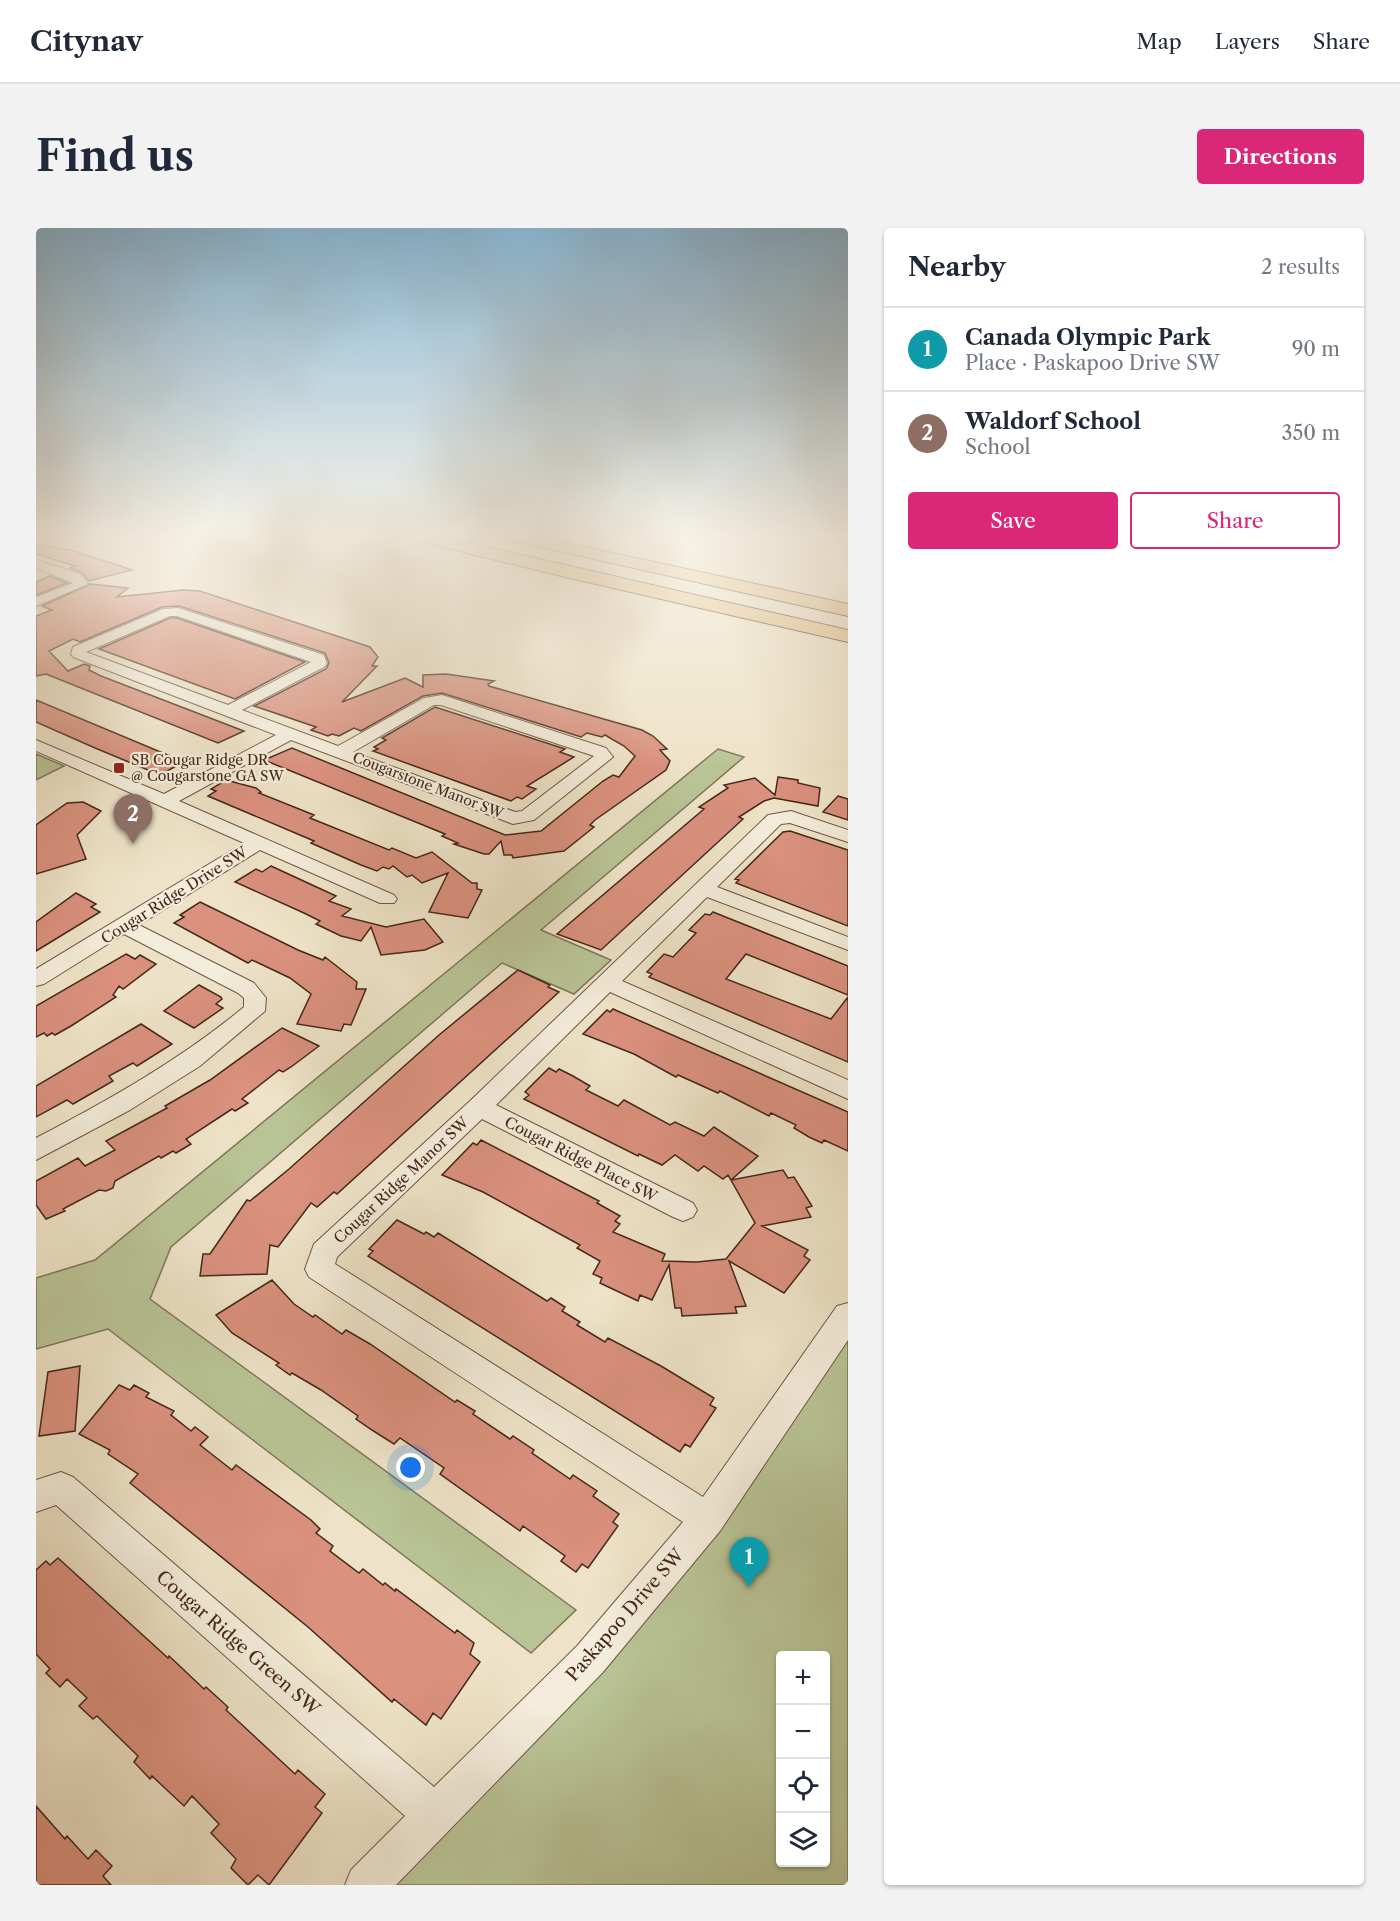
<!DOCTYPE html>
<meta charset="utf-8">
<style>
:root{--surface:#fff;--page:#f2f2f3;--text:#1f2937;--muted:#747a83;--line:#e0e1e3;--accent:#db2777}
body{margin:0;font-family:"Libre Caslon Text",serif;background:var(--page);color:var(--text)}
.controls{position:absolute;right:18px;bottom:18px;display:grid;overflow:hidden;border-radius:6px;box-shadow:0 2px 4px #0004}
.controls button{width:54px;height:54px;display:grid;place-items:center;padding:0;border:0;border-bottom:2px solid var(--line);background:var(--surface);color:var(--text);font:30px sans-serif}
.you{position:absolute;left:375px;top:1240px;width:21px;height:21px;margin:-15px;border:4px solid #fff;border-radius:50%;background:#1a73e8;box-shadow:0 0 0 9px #1a73e833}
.badge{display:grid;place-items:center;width:39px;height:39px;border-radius:50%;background:var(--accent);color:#fff;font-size:20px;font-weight:700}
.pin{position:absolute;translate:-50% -50px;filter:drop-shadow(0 2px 3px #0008)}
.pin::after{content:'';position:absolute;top:32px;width:21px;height:18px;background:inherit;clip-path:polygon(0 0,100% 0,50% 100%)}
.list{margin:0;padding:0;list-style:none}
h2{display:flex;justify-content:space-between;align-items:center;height:78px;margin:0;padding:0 24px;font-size:26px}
h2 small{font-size:20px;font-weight:400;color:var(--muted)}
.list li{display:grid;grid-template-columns:39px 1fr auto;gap:18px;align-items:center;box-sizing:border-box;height:84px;padding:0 24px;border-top:2px solid var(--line)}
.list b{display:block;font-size:22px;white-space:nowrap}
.list p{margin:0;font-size:20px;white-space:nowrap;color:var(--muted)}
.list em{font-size:20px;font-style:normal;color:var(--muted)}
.actions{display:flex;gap:12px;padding:18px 24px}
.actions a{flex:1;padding:14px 0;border:2px solid var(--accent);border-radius:6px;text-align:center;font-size:21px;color:var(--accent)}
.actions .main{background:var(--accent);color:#fff}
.icon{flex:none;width:33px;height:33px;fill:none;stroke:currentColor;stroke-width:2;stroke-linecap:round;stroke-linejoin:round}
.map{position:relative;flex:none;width:812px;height:1657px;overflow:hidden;border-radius:6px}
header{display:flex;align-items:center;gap:36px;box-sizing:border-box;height:84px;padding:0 30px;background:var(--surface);border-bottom:2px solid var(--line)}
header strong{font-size:28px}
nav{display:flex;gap:33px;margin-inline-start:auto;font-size:21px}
.intro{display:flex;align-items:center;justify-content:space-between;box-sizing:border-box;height:144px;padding:0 36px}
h1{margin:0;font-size:42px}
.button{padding:15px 27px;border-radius:6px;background:var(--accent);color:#fff;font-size:21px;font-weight:700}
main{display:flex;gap:36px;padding:0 36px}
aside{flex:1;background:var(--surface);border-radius:6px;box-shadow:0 2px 4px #0004}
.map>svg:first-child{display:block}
.green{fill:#b9c496;stroke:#7f7658;stroke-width:1.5;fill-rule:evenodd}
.building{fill:#da917e;stroke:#45271a;stroke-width:1.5}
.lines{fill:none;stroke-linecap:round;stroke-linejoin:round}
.minor-casing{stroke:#6f5646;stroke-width:2}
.highway-casing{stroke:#45271a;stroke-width:2}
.minor{fill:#f4eddb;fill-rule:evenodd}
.highway{fill:#e7c284;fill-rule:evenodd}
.poi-dot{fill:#8f2418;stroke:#f4eddb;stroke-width:2}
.labels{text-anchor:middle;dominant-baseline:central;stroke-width:4.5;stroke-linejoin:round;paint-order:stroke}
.far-poi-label{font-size:14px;fill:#45271a;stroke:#f4eddb;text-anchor:start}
.far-street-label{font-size:14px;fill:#45271a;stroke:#f4eddb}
.street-label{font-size:15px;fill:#45271a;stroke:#f4eddb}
.near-street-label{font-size:18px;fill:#45271a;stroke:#f4eddb}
</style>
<header>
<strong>Citynav</strong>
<nav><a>Map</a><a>Layers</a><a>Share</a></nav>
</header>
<div class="intro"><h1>Find us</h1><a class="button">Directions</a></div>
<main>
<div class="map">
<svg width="812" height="1657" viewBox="0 0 812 1657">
<rect width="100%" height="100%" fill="#eee3c8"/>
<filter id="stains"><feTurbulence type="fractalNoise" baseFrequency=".00333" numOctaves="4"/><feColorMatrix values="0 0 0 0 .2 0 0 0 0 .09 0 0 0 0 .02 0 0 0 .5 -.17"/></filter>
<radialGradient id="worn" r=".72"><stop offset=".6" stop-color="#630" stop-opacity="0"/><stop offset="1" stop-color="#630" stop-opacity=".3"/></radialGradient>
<path class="green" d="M682,521L708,529L505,702L575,732L538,766L466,735L135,1019L114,1071L540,1382L495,1425L72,1101L0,1121V1050L59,1032Z
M0,526L28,538L0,552Z
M812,1087V1657H330L554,1431ZM744,1428H790V1634H744Z"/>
<path class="building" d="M0,316L38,323L96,342L53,353L45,344L34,340L39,338L0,326Z
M14,348L31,355L0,367V354Z
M54,356L92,360L81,369L147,362L164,363L334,419L342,429L336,438H341L306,474L369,450L387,459V447L410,446L458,453L452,456L453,458L606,502L617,508L631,521L624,522L634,533L630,542L559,592L554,597L558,599L528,623L477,630L476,627H468L465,613L453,626H448L418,616L422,615L406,608L409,606L228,532L256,520L469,607L505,603L567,553L577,547L583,549L599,528L588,518L569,507L566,509L551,505L545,509L406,465L387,468L325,503L318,500L303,508L296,506L292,508L275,502L280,499L218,478L290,441L293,435L289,425L143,378L126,379L44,414L37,411L13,423L32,443L48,436L54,438L53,442L65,448L208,503L182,515L10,446L0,448V388L16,382L6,378Z
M134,390H141L269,434L199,471L63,421Z
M0,472L146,533L143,534L146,535L124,547L59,520L0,494Z
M399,479L529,521L524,524L538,529L491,558L500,561L486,571L481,569L475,573L337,523L342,521L338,519L350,512L346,510Z
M742,549L762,552V555L784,560L782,578L738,570L728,573L703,589L707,591L565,722L521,706L668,581L663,579L692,560L688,557L719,550L739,567Z
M190,552L220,560L225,564L223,565L278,587L274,590L353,622L356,620L380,630L396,624L436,655H441V661L446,662L432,690L393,684L412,645L386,655L376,647L371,649L357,638L353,641L347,639L341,643L325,637L275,615L278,613L172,568L180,563L175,561Z
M802,568L812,571V592L787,584Z
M47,574L65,583L41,607L50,631L0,646V597L31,575Z
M754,603L812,622V698L700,655L703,652L699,651L747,604Z
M235,638L300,668L293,673L315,681L306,688L350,699L388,691L407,714L389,722L345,727L335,699L325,713L305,708L280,696L284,693L268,685L199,654L220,641L226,644Z
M40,665L60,676L55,679L64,684L0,723V694Z
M164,674L262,722L287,732L289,729L321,754L320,761H330L315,797L308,796L305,803L261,796L275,766L254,750L216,732L212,735L138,695L148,689L144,687Z
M677,684L812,738V767L710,726L690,751L795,791L812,769V834L613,749L616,746L611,744L628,726L637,729L660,705L653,702L669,686L674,687Z
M90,726L99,731L104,727L120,736L87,761L83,758L77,767L80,769L35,798L19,807L16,805L11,808L8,805L0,809V778Z
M482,742L514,757L512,759L523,764L301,966L298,964L281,979L275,975L242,1019L234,1017L231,1046L164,1048L167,1026H174L211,972L214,973L253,941L403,807Z
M163,757L185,769L186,771L180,776L187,780L158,800L128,783Z
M577,781L812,884V923L788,912L786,915L773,909L758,900L760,897L735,885L733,888L684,863L682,865L642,847L640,849L598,826L547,806L571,782L574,784Z
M105,796L136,816L101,838L97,835L73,848L77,853L37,876L31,872L0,889V858Z
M246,800L283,818L255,839L247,844L243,842L206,871L212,875L199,883L196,881L150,911L155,916L140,925L137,923L125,930L123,928L79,953L77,960L70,963L63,962L27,981L29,983L10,991L0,977V953L42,930L49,938L79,922L70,913L131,880L129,878L174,852Z
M513,840L520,844L523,841L537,848L554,858L550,862L582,878L588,872L634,897L639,894L668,908L678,899L722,928L695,952L692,947L687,951L668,938L662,943L639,927L626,937L603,926L602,928L488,871L493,867L489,864Z
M445,912L563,973L561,975L584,988L579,993L584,996L577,1004L629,1026L626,1033L661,1034L690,1031L719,995L695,952L747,942L752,950L758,949L776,978L770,980L775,989L726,998L772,1022L768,1028L774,1032L748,1065L693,1033L710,1078L699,1079L701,1085L646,1088L645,1080H639L633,1037L616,1072L604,1067L602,1073L564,1055L566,1050L557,1046L564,1033L541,1020L544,1017L447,964L406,947L437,915L441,917Z
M361,992L388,1006L390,1004L398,1009L402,1005L511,1073L515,1070L529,1079L526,1083L544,1094L541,1097L569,1114L572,1110L625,1138L678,1170L674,1177L680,1180L654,1219L649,1216L644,1224L332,1028L337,1023L333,1021Z
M236,1052L258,1076L277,1089L279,1087L306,1106L310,1102L334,1116L419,1174L421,1172L439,1183L437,1186L474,1211L477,1208L498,1222L496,1225L534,1251L537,1247L561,1263L557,1268L583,1286L577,1294L582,1298L552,1340L546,1336L540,1344L525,1333L529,1328L487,1298L484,1303L404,1246L408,1240L364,1210L358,1216L336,1202L320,1191L322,1188L285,1162L256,1145L254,1147L240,1137L243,1135L196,1105L180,1087Z
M44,1138L39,1203L3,1208L12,1144Z
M83,1157L94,1162L98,1157L113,1165L110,1169L138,1183L135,1187L155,1203L159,1199L172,1209L164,1217L196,1242L200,1237L275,1292L284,1301L280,1305L297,1318L294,1323L323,1345L327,1341L347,1357L349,1355L359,1363L360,1361L419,1405L421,1402L438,1415L434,1426L444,1434L405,1491L397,1485L390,1497L358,1471L356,1474L272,1399L94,1255L102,1246L72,1226L74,1222L43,1206Z
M22,1330L132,1430L133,1428L168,1461L170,1459L192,1479L190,1482L259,1546L262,1542L289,1566L279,1579L286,1585L233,1657L222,1647L212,1657L195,1640L200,1631L175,1605L183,1596L156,1568L148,1578L116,1548L114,1551L98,1534L102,1528L61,1488L57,1491L43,1478L51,1470L31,1451L24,1459L10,1445L14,1441L0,1426V1342L10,1333L14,1337Z
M0,1578L29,1611L31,1608L52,1631L60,1622L76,1638L67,1648L75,1657H0Z"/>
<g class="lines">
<g class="minor-casing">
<path id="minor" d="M0,332L44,346L52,356L0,378V369L37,355L0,340Z
M142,380L288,427L291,436L288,439L206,482L302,518L388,470L406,467L570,520L577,529L498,592L477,596L255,512L143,573L358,667L361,671L358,675H344L224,622L103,697L218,755L230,770L229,783L164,838L94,882L0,932V910C73,872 144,832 208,779V770L202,765L88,706L8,756L0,758V741L208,615L0,523V512L128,566L240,507L37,429L35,426L37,419L127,381ZM134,388H141L275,434L192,477L50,424ZM398,477H405L558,528L486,583L479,584L317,524Z
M755,583L812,602V614L754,595L745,596L681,659L812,709V722L671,669L586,753L812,852V871L574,764L460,877L657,975L661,982L657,989L647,993L637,989L446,891L301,1029L299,1036L667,1269L801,1078L812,1075V1112L684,1303L567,1444L360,1657H309L315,1642L369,1588L20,1277L0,1284V1252L25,1244L37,1249L398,1559L541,1418L647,1294L273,1049L269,1041L278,1016L434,873L732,587Z"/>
</g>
<g class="highway-casing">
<path id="highway" d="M372,307H399L812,402V414L525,348L374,311Z
M465,307H494L812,376V388L473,312Z"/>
</g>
<use href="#minor" class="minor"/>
<use href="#highway" class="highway"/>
</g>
<linearGradient id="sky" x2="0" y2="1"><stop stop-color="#89b8d7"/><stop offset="0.57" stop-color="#f7f2e6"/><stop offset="1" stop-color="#f7f2e6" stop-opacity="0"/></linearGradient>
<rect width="812" height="539" fill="url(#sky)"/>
<rect class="poi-dot" x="77" y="534" width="12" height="12" rx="3"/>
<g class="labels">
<g class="far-poi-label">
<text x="95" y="532">SB Cougar Ridge DR<tspan x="95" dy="16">@ Cougarstone GA SW</tspan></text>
</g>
<g class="far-street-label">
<text transform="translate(392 557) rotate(21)">Cougarstone Manor SW</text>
</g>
<g class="street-label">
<text transform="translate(138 667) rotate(-32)">Cougar Ridge Drive SW</text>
<text transform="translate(545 931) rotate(27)">Cougar Ridge Place SW</text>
<text transform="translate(365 952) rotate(-43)">Cougar Ridge Manor SW</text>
</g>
<g class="near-street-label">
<text transform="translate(589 1387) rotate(-49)">Paskapoo Drive SW</text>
<text transform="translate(202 1415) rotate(41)">Cougar Ridge Green SW</text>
</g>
</g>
<rect width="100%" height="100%" filter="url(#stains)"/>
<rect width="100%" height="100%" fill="url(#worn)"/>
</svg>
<div class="controls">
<button>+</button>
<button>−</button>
<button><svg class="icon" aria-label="locate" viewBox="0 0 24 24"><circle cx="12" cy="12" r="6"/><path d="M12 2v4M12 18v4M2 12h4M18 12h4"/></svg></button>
<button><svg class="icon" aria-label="layers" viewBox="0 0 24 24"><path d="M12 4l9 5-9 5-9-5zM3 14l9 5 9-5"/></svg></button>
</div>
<div class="you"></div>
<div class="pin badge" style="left:713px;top:1359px;background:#0f9aa8">1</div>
<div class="pin badge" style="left:97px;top:616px;background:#8d6e63">2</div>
</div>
<aside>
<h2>Nearby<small>2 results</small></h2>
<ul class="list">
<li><span class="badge" style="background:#0f9aa8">1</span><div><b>Canada Olympic Park</b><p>Place · Paskapoo Drive SW</p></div><em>90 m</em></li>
<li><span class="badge" style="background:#8d6e63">2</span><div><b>Waldorf School</b><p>School</p></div><em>350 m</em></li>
</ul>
<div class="actions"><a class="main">Save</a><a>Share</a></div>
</aside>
</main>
